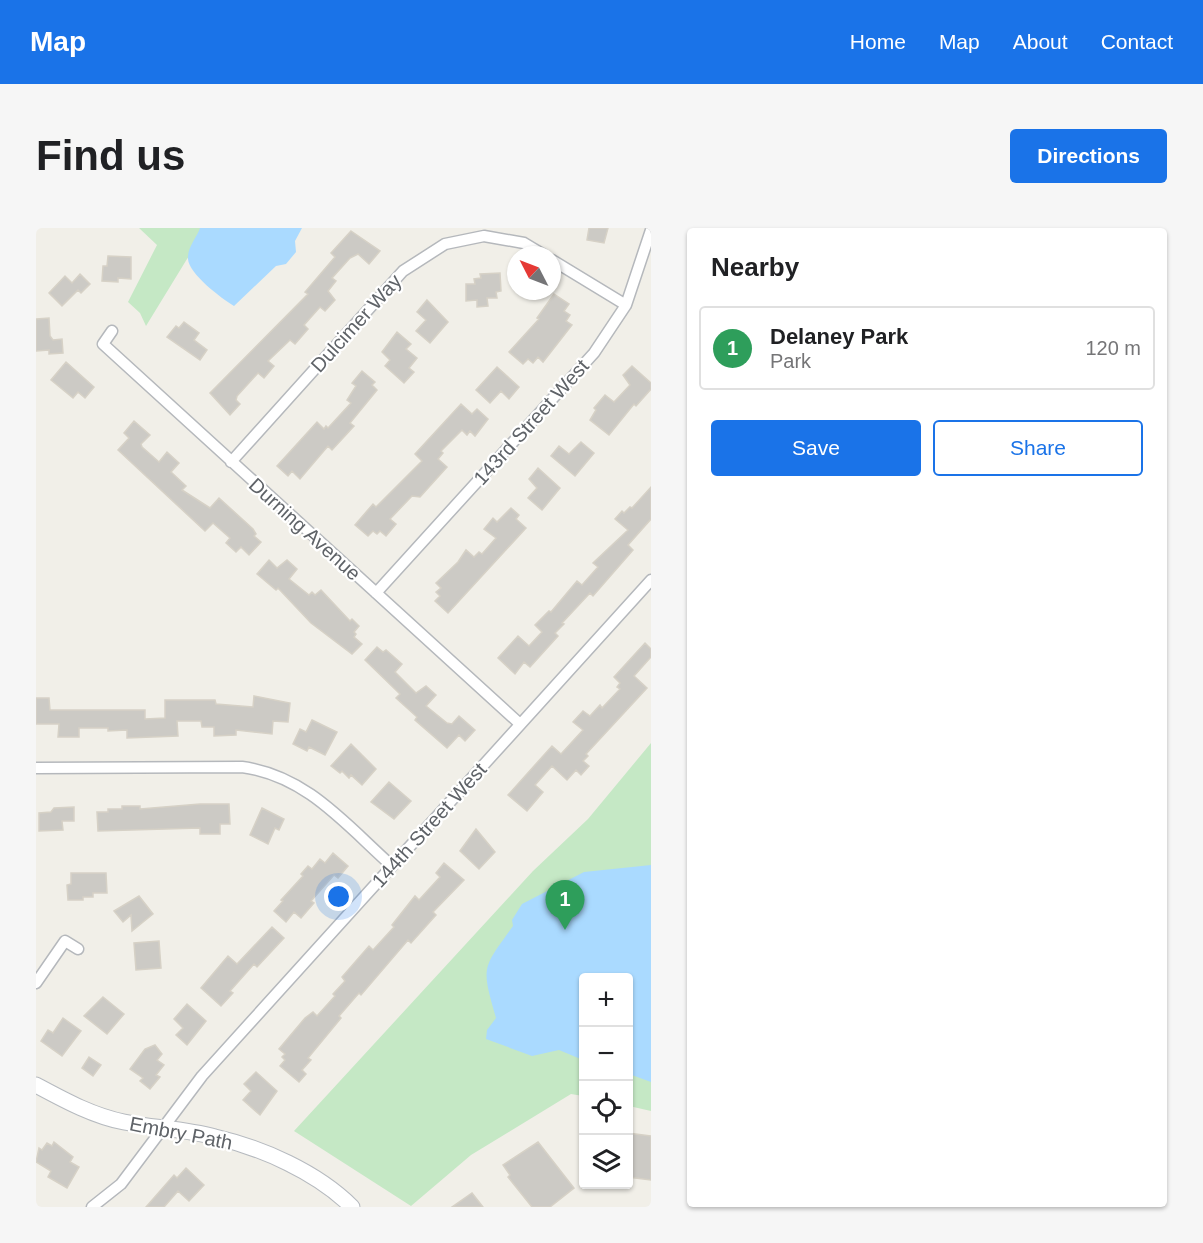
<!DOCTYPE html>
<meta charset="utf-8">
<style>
:root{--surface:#fff;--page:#f6f6f6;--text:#202124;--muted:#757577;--line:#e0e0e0;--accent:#1a73e8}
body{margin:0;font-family:Helvetica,sans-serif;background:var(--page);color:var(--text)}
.controls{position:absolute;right:18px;bottom:18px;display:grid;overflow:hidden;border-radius:6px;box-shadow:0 2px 4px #0004}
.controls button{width:54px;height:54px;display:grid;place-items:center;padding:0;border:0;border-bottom:2px solid var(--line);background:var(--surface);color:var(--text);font:30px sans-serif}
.compass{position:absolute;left:471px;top:18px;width:54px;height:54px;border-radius:50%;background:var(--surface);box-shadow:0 2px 4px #0004;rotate:312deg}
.you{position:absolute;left:303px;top:669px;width:21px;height:21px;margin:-15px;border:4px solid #fff;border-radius:50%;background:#1a73e8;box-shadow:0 0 0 9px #1a73e833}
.badge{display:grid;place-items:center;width:39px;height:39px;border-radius:50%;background:var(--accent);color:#fff;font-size:20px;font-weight:700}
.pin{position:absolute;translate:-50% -50px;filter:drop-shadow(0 2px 3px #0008)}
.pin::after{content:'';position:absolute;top:32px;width:21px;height:18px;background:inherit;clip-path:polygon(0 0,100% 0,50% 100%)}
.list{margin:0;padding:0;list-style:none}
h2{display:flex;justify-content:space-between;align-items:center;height:78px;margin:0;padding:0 24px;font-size:26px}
h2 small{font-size:20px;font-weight:400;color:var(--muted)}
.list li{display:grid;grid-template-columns:39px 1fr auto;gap:18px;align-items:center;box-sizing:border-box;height:84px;margin:0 12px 12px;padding:0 12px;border:2px solid var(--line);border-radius:6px}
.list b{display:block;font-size:22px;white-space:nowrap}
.list p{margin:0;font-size:20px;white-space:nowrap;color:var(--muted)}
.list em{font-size:20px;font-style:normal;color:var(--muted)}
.actions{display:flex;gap:12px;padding:18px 24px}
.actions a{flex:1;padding:14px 0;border:2px solid var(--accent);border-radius:6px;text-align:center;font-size:21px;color:var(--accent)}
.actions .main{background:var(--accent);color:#fff}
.icon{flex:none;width:33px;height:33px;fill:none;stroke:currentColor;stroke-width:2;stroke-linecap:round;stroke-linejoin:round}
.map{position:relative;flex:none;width:615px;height:979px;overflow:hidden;border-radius:6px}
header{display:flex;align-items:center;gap:36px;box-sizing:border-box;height:84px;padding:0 30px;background:var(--accent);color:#fff}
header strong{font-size:28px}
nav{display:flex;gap:33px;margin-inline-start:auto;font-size:21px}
.intro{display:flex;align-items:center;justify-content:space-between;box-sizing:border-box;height:144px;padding:0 36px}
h1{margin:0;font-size:42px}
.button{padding:15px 27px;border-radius:6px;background:var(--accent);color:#fff;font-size:21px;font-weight:700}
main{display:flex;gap:36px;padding:0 36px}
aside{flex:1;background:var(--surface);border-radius:6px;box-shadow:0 2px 4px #0004}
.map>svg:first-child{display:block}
.green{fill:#c5e8c5}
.water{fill:#aadaff}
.building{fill:#cccac5;stroke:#d6d1c6;stroke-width:1.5}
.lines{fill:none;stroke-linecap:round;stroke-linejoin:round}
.street-casing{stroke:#b5b8bc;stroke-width:13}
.secondary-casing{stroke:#b6babf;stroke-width:17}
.street{stroke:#fff;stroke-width:10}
.secondary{stroke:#fff;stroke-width:15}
.labels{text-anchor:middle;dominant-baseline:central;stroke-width:4.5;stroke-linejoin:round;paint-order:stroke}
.street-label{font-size:20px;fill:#5f6368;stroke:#fff}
</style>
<header>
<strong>Map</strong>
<nav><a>Home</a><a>Map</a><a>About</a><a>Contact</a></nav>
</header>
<div class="intro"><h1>Find us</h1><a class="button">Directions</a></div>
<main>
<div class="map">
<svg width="615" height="979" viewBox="0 0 615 979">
<rect width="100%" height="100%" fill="#f1efe8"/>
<path class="green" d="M103,0H174L151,31L110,98L104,85L92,74L121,17Z
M615,515V883L593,878L592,750H548L547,868L535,866L435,927L375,978L258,903L497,643L552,591Z"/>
<path class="water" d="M164,0H266L259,13L260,24L250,36L240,38L198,78C185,70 153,46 152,31C151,20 161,9 164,0Z
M615,637V854L593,846L592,750H548L547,832L523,822L496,828L450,811L451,802L460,790C445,738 446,741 477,698L476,692L486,676L548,644Z"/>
<path class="building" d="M553,0H572L568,15L551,12Z
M315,3L344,23L333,36L322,26L314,30L296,50L300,53L292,63L299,72L289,83L284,79L268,97L272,101L259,116L254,112L232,133L238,138L228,150L222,145L201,168L200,172L204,176L194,187L174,165L272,66L269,64L299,29L295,25Z
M72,28L95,29V51L82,50V54L66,53L67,38H71Z
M464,45L465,63L460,64L461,70H451L452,78L441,79V72L430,73V56H439L438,51L445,50L444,46Z
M44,46L54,56L45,65L42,62L26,78L13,65L29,48L36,55Z
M518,66L533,76L528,83L534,87L530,93L536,97L507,134L502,129L497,135L492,131L487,136L473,124L503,91L501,90Z
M391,72L412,94L394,115L380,103L390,92L381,84Z
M13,90L14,108L17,112L26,111L27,125L13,126V122L0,123V91Z
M148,94L163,105L158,112L171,122L164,132L131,109L140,98L143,100Z
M361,104L375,116L370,121L381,130L373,140L378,144L368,155L349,138L354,132L346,124Z
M30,134L58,159L49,170L42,164L37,170L15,152Z
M596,138L615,155V161L600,178L598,176L573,207L554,192L560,182L558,180L569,167L578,174L594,157L587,147Z
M461,139L483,159L473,171L465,163L454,175L440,162Z
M326,143L339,154L336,157L341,162L314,195L318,198L296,222L292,218L264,251L256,243L252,248L241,238L281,194L288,201L290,198L292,200L315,175L311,172L320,158L316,155Z
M425,176L436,186L441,181L452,191L439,208L434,203L431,207L426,202L405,223L407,225L402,231L411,239L384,269L376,268L354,291L360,296L350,308L344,303L341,306L337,303L332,308L319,297L337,276L340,279L386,233L379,226Z
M98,193L114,207L105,216L106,219L123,234L131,224L143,235L135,244L150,258L146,262L174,280L183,270L217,301L220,306L218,308L225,314L213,327L205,319L200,324L190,315L194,310L177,295L169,303L82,222L93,210L88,205Z
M545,214L558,225L539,248L515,228L523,218L533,226Z
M502,240L524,260L506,282L492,270L501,260L493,251Z
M615,259V291L592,317L597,322L557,368L554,365L526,395L528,396L519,405L522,408L494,439L488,434L479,446L462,430L482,408L493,418L506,404L499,397L513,383L515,384L541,353L546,357L562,339L557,335L592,302L579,291L586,283L588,285L594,279L596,280Z
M475,280L483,287L480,291L490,300L412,385L399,373L404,368L400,364L405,360L400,355L422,334L430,322L438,329L443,324L446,326L460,310L448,301L457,290L461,294Z
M233,332L241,340L251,332L261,341L253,351L273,367L276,364L279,367L285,362L314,393L316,391L323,398L318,404L320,406L318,409L326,416L316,426L275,395L242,360L240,362L221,346Z
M609,415L615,421V429L598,448L611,460L550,526L552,528L547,533L553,538L545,547L540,542L531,552L516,538L499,557L507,564L491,583L472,567L516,518L525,526L547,502L537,494L547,483L554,488L564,477L566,480L584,461L581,459L584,455L578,449Z
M341,419L347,424L350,422L366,436L359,444L380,465L390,458L400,467L390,478L411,495L416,496L423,488L439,502L429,513L423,507L411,520L379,492L381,489L360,470L364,466L329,432Z
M218,468L254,475L252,494L237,493L236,506L200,502V507L178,508V499H166L165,493H141L142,508L91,510V502L72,503V500H43V509H22L23,496H0V470H13L14,482H109V491L129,490V472H179L180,476L217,479Z
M276,492L301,504L289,527L273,519L271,523L257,516L264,501L270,504Z
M315,516L340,541L326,557L315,547L313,550L306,543L304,545L295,538Z
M353,554L375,573L358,591L335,574Z
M164,576H193L194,596H184V606H164V600L62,603L61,584H72V581H86V578H104V581Z
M38,579V593H26L27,602L3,603V585L15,584L18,580Z
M226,580L248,591L243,602L239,600L232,616L214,607Z
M440,601L459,624L443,641L424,623Z
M297,625L312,638L302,650L298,647L275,673L278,675L265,690L258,684L250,694L238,683L247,673L245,672L267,648L265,646L272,638L276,641L284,631L289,635Z
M408,635L428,652L397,684L400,687L375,715L372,712L325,767L323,765L303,788L305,790L272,830L275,832L266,842L270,846L263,854L244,838L249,832L246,829L249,826L243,821L269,790L277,784L281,788L299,768L297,766L309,753L306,749L333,718L337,722L358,699L356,697L379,668L383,672L404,649L400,645Z
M35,645H70L71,665H57V669H47V672H32L31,657L35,656Z
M103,668L117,686L96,703L95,687L87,694L78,683Z
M236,699L248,710L221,739L218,736L194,763L197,765L185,778L165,760L192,728L201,736Z
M123,713L125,740L100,742L98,715Z
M67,769L88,786L71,806L48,788Z
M151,776L170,793L151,817L140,807L147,800L138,791Z
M27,790L45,803L26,828L5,813L12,802L17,805Z
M119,817L126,826L121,832L128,837L120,847L124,849L114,861L104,853L107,850L94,841L109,821Z
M53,829L65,837L57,848L46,840Z
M220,844L241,863L224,887L207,872L215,863L208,856Z
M592,905L615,908V952L592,949Z
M18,914L37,929L34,934L43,939L31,960L12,949L15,943L0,934L3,920L6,922L11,915L16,918Z
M502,914L538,960L514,979H496L472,949L474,947L467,937Z
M150,940L168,957L153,973L142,963L128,979H110L138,947L141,950Z
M436,965L447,979H416Z"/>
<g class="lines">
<g class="street-casing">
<path id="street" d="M516,32L590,77
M76,103L67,116L484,496
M195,234L367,43L409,16L448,8L488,15L508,27
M340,365L558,125L590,77L615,2
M0,540L206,539C271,548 309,596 356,638
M0,755L29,713L42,721
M56,979L85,956L166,848L615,352"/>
</g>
<g class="secondary-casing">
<path id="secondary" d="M0,857C28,872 57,888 88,894C118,900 149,901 179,909C226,920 281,944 316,979"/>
</g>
<use href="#street" class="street"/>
<use href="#secondary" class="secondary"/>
</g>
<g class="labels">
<g class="street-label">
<text transform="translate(320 95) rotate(-48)">Dulcimer Way</text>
<text transform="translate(495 194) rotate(-48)">143rd Street West</text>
<text transform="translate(269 301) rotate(42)">Durning Avenue</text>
<text transform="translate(393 597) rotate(-48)">144th Street West</text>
<text transform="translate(145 905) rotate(11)">Embry Path</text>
</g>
</g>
</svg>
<div class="controls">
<button>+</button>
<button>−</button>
<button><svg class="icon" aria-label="locate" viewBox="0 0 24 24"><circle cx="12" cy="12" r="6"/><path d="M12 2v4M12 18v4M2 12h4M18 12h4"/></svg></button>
<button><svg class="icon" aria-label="layers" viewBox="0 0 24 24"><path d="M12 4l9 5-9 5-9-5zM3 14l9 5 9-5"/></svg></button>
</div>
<svg class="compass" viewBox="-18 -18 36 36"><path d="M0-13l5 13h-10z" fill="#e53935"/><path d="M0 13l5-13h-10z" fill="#757577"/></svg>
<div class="you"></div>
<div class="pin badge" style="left:529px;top:702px;background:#2e9e5b">1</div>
</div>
<aside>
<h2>Nearby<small></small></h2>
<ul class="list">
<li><span class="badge" style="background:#2e9e5b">1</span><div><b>Delaney Park</b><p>Park</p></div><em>120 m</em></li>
</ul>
<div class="actions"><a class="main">Save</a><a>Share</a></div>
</aside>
</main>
